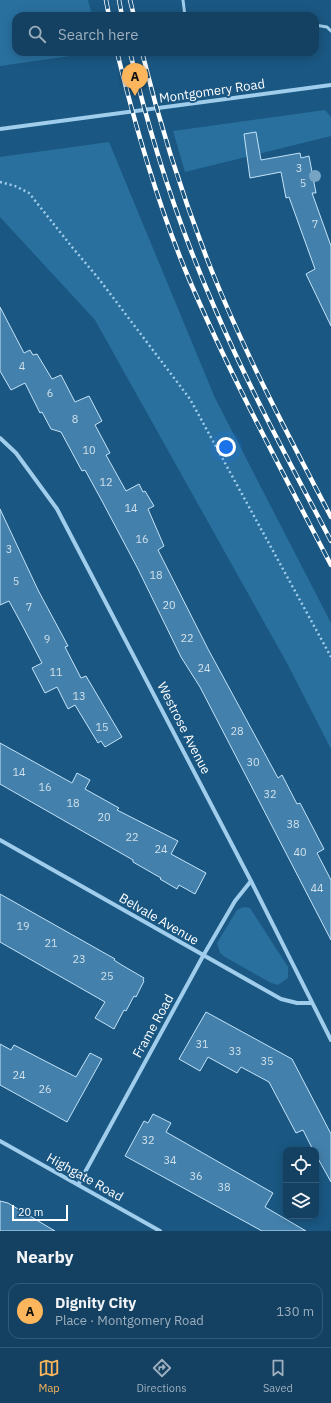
<!DOCTYPE html>
<meta charset="utf-8">
<style>
:root{--surface:#144162;--page:#1d4868;--text:#f1f3f6;--muted:#9dafbe;--line:#335a77;--accent:#fdb65b}
body{margin:0;font-family:"IBM Plex Sans",sans-serif;background:var(--page);color:var(--text)}
.controls{position:absolute;right:12px;bottom:12px;display:grid;overflow:hidden;border-radius:8px;box-shadow:0 2px 10px #0003}
.controls button{width:36px;height:36px;display:grid;place-items:center;padding:0;border:0;border-bottom:1px solid var(--line);background:var(--surface);color:var(--text);font:20px sans-serif}
.scale{position:absolute;left:12px;bottom:10px;width:56px;box-sizing:border-box;padding-left:4px;border:2px solid #fff;border-top:0;font-size:11px;line-height:14px;white-space:nowrap;color:#fff;-webkit-text-stroke:3px #1a5782;paint-order:stroke}
.you{position:absolute;left:226px;top:447px;width:14px;height:14px;margin:-10px;border:3px solid #fff;border-radius:50%;background:#1a73e8;box-shadow:0 0 0 6px #1a73e833}
.badge{display:grid;place-items:center;width:26px;height:26px;border-radius:50%;background:var(--accent);color:#111;font-size:13px;font-weight:700}
.pin{position:absolute;translate:-50% -33px;filter:drop-shadow(0 1px 2px #0008)}
.pin::after{content:'';position:absolute;top:21px;width:14px;height:12px;background:inherit;clip-path:polygon(0 0,100% 0,50% 100%)}
.list{margin:0;padding:0;list-style:none}
h2{display:flex;justify-content:space-between;align-items:center;height:52px;margin:0;padding:0 16px;font-size:17px}
h2 small{font-size:13px;font-weight:400;color:var(--muted)}
.list li{display:grid;grid-template-columns:26px 1fr auto;gap:12px;align-items:center;box-sizing:border-box;height:56px;margin:0 8px 8px;padding:0 8px;border:1px solid var(--line);border-radius:12px}
.list b{display:block;font-size:15px;white-space:nowrap}
.list p{margin:0;font-size:13px;white-space:nowrap;color:var(--muted)}
.list em{font-size:13px;font-style:normal;color:var(--muted)}
.icon{flex:none;width:22px;height:22px;fill:none;stroke:currentColor;stroke-width:2;stroke-linecap:round;stroke-linejoin:round}
.map{position:relative;flex:none;width:331px;height:1231px;overflow:hidden}
.search{position:absolute;background:var(--surface);box-shadow:0 2px 10px #0003;left:12px;right:12px;top:12px;height:44px;display:flex;align-items:center;gap:10px;box-sizing:border-box;padding:0 14px;border-radius:12px;color:var(--muted);font-size:15px}
.sheet{height:116px;background:var(--surface)}
nav{display:flex;justify-content:space-around;align-items:center;box-sizing:border-box;height:56px;border-top:1px solid var(--line);background:var(--surface);font-size:11px;color:var(--muted)}
nav a{display:grid;justify-items:center;gap:2px}
nav .on{color:var(--accent)}
.map>svg:first-child{display:block}
.green{fill:#29709f}
.building{fill:#4381ac;stroke:#c4e3f8}
.lines{fill:none;stroke-linecap:round;stroke-linejoin:round}
.path{stroke:#9fcdeb;stroke-width:2.5;stroke-dasharray:2 3;stroke-linecap:butt}
.service{stroke:#9fcdeb;stroke-width:3}
.minor{stroke:#9fcdeb;stroke-width:4}
.rail-casing{stroke:#fff;stroke-width:4.5}
.rail{stroke:#1a5782;stroke-width:3;stroke-dasharray:9;stroke-linecap:butt}
.tree{fill:#78a4c3}
.labels{text-anchor:middle;dominant-baseline:central;stroke-width:4;stroke-linejoin:round;paint-order:stroke}
.number-label{font-size:11px;fill:#d0e0ea}
.street-label{font-size:13px;fill:#fff;stroke:#1a5782}
</style>
<div class="map">
<svg width="331" height="1231" viewBox="0 0 331 1231">
<rect width="100%" height="100%" fill="#1a5782"/>
<path class="green" d="M0,0H88L92,16H16V52H99L0,66Z
M325,110L331,117V136L185,172L173,131Z
M109,142L215,398L331,623V749L288,665L95,320L0,217V157Z
M244,907L250,908L288,967V978L278,985L271,983L225,957L220,953L217,943L237,910Z"/>
<path class="building" d="M256,132L261,160L300,153L301,158L309,156L316,193H312L331,246V326L306,274L315,269L289,197L286,198L281,172L250,178L244,134Z
M0,307L24,353L30,350L33,355L37,354L52,379L61,375L75,402L89,396L102,421L95,425L110,453L106,455L126,491L139,484L143,492L145,491L154,506L148,509L164,546L158,550L208,649L278,778L282,775L297,804L300,803L324,849L317,853L331,880V940L200,687L181,657L138,569L102,501L85,470L82,471L61,432L51,429L42,412L40,413L25,383L11,390L0,371Z
M0,509L38,590L68,646L65,647L81,678L86,676L122,737L105,747L101,741L98,743L75,705L68,709L57,687L45,693L32,668L42,663L21,623L9,601L0,605Z
M0,743L72,783L77,773L90,780L85,789L119,808L117,810L178,841L171,854L206,873L195,894L179,885L177,889L160,879L161,878L133,862V860L0,784Z
M0,894L115,959L114,960L120,964L144,978L143,980L144,981L136,997L134,996L126,1011L124,1010L114,1029L95,1018L105,1002L0,942Z
M206,1012L292,1059L331,1134V1182L316,1155V1150H313L303,1130L296,1133L269,1082L241,1067L237,1073L208,1057L200,1071L179,1059Z
M0,1044L11,1050L14,1045L76,1077L90,1053L102,1059L67,1122L0,1085Z
M153,1114L171,1123L166,1132L273,1193L265,1207L306,1231H262L125,1156L144,1121L148,1123Z
M0,1201L8,1203L55,1231H0Z"/>
<g class="lines">
<path class="path" d="M0,182L15,186L29,193L72,247L99,279L190,399L331,657"/>
<path class="service" d="M183,0L185,16
M315,25L327,27L331,31"/>
<path class="minor" d="M0,129L331,85
M0,438L16,453L57,509L251,881L331,1040
M0,840L281,999L297,1003H312
M0,1141L160,1231
M78,1185L203,956L235,901L251,881"/>
<g class="rail-casing">
<path id="rail" d="M106,0L109,16
M119,0L122,16
M130,0L134,16
M117,52C136,129 158,206 189,279C231,377 282,471 331,565
M130,52C151,141 179,227 216,311C250,390 291,465 331,541
M142,52C160,126 183,198 211,269C245,354 288,435 331,517"/>
</g>
<use href="#rail" class="rail"/>
</g>
<circle class="tree" cx="315" cy="176" r="6"/>
<g class="labels">
<g class="number-label">
<text x="299" y="168">3</text>
<text x="303" y="183">5</text>
<text x="315" y="224">7</text>
<text x="22" y="366">4</text>
<text x="50" y="393">6</text>
<text x="75" y="419">8</text>
<text x="89" y="450">10</text>
<text x="106" y="482">12</text>
<text x="131" y="508">14</text>
<text x="142" y="539">16</text>
<text x="9" y="549">3</text>
<text x="156" y="575">18</text>
<text x="16" y="581">5</text>
<text x="169" y="605">20</text>
<text x="29" y="607">7</text>
<text x="187" y="638">22</text>
<text x="47" y="639">9</text>
<text x="204" y="668">24</text>
<text x="56" y="672">11</text>
<text x="79" y="696">13</text>
<text x="102" y="727">15</text>
<text x="237" y="731">28</text>
<text x="253" y="762">30</text>
<text x="19" y="772">14</text>
<text x="45" y="787">16</text>
<text x="270" y="794">32</text>
<text x="73" y="803">18</text>
<text x="104" y="817">20</text>
<text x="293" y="824">38</text>
<text x="132" y="837">22</text>
<text x="161" y="849">24</text>
<text x="300" y="852">40</text>
<text x="317" y="888">44</text>
<text x="23" y="926">19</text>
<text x="51" y="943">21</text>
<text x="79" y="959">23</text>
<text x="107" y="976">25</text>
<text x="202" y="1044">31</text>
<text x="235" y="1051">33</text>
<text x="267" y="1061">35</text>
<text x="19" y="1075">24</text>
<text x="45" y="1089">26</text>
<text x="148" y="1140">32</text>
<text x="170" y="1160">34</text>
<text x="196" y="1176">36</text>
<text x="224" y="1187">38</text>
</g>
<g class="street-label">
<text transform="translate(212 91) rotate(-8)">Montgomery Road</text>
<text transform="translate(184 728) rotate(63)">Westrose Avenue</text>
<text transform="translate(159 919) rotate(30)">Belvale Avenue</text>
<text transform="translate(153 1026) rotate(-61)">Frame Road</text>
<text transform="translate(85 1177) rotate(29)">Highgate Road</text>
</g>
</g>
</svg>
<div class="controls">
<button><svg class="icon" aria-label="locate" viewBox="0 0 24 24"><circle cx="12" cy="12" r="6"/><path d="M12 2v4M12 18v4M2 12h4M18 12h4"/></svg></button>
<button><svg class="icon" aria-label="layers" viewBox="0 0 24 24"><path d="M12 4l9 5-9 5-9-5zM3 14l9 5 9-5"/></svg></button>
</div>
<div class="scale">20 m</div>
<div class="you"></div>
<div class="pin badge" style="left:135px;top:96px">A</div>
<div class="search"><svg class="icon" aria-label="search" viewBox="0 0 24 24"><circle cx="10" cy="10" r="6"/><path d="M15 15l6 6"/></svg>Search here</div>
</div>
<section class="sheet">
<h2>Nearby<small></small></h2>
<ul class="list">
<li><span class="badge">A</span><div><b>Dignity City</b><p>Place · Montgomery Road</p></div><em>130 m</em></li>
</ul>
</section>
<nav>
<a class="on"><svg class="icon" aria-label="map" viewBox="0 0 24 24"><path d="M3 6l6-2 6 2 6-2v14l-6 2-6-2-6 2zM9 4v14M15 6v14"/></svg>Map</a>
<a><svg class="icon" aria-label="directions" viewBox="0 0 24 24"><path d="M12 3l9 9-9 9-9-9zM9 14v-3h6M13 9l2 2-2 2"/></svg>Directions</a>
<a><svg class="icon" aria-label="saved" viewBox="0 0 24 24"><path d="M7 4h10v16l-5-4-5 4z"/></svg>Saved</a>
</nav>
